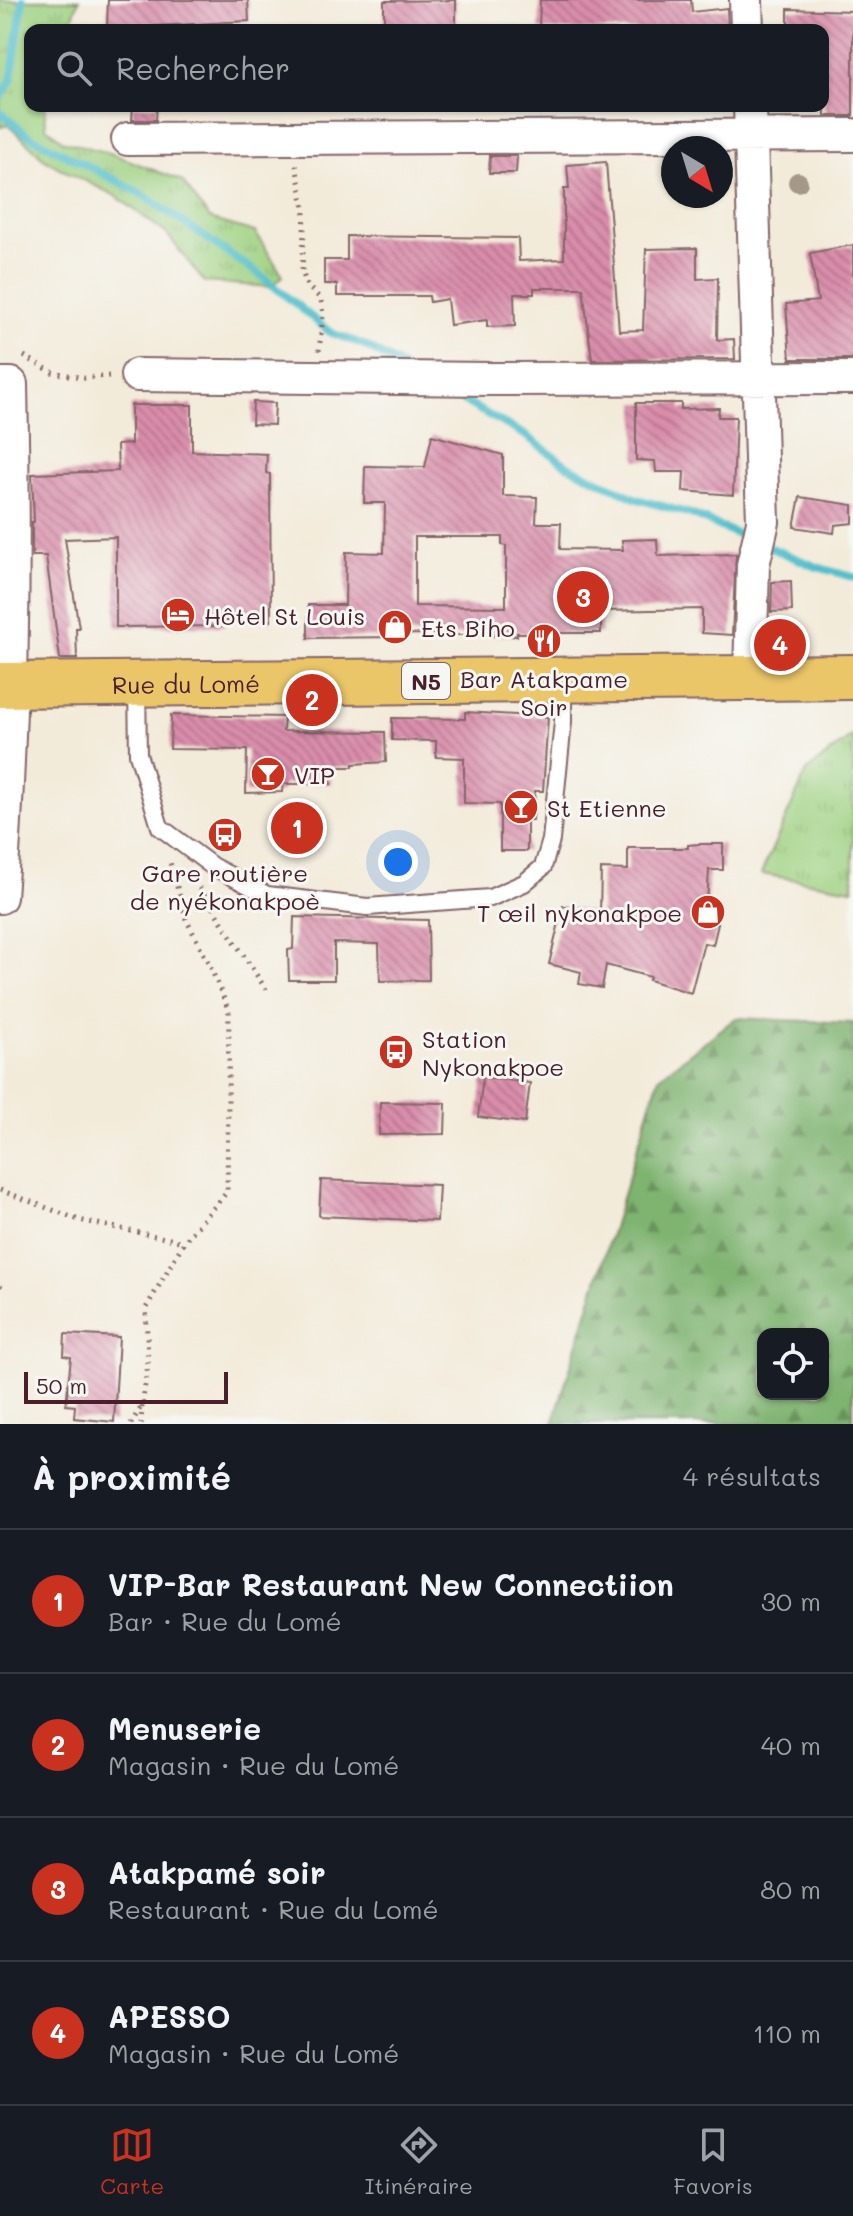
<!DOCTYPE html>
<html lang="fr">
<meta charset="utf-8">
<style>
:root{--surface:#171b24;--page:#20242c;--text:#f1f3f6;--muted:#9ea1a6;--line:#363941;--accent:#c8321e}
body{margin:0;font-family:Mali,sans-serif;background:var(--page);color:var(--text)}
.controls{position:absolute;right:24px;bottom:24px;display:grid;overflow:hidden;border-radius:16px;box-shadow:0 2px 6px #0004}
.controls button{width:72px;height:72px;display:grid;place-items:center;padding:0;border:0;border-bottom:2px solid var(--line);background:var(--surface);color:var(--text);font:40px sans-serif}
.compass{position:absolute;left:661px;top:136px;width:72px;height:72px;border-radius:50%;background:var(--surface);box-shadow:0 2px 6px #0004;rotate:142deg}
.scale{position:absolute;left:24px;bottom:20px;width:204px;box-sizing:border-box;padding-left:8px;border:4px solid #4a1f2b;border-top:0;font-size:22px;line-height:28px;white-space:nowrap;color:#4a1f2b;-webkit-text-stroke:6px #f6f6f2;paint-order:stroke}
.you{position:absolute;left:398px;top:862px;width:28px;height:28px;margin:-20px;border:6px solid #fff;border-radius:50%;background:#1a73e8;box-shadow:0 0 0 12px #1a73e833}
.badge{display:grid;place-items:center;width:52px;height:52px;border-radius:50%;background:var(--accent);color:#fff;font-size:26px;font-weight:700}
.pin{position:absolute;translate:-50% -50%;border:4px solid #fff;box-shadow:0 2px 8px #0006}
.list{margin:0;padding:0;list-style:none}
h2{display:flex;justify-content:space-between;align-items:center;height:104px;margin:0;padding:0 32px;font-size:34px}
h2 small{font-size:26px;font-weight:400;color:var(--muted)}
.list li{display:grid;grid-template-columns:52px 1fr auto;gap:24px;align-items:center;box-sizing:border-box;height:144px;padding:0 32px;border-top:2px solid var(--line)}
.list b{display:block;font-size:30px;white-space:nowrap}
.list p{margin:0;font-size:26px;white-space:nowrap;color:var(--muted)}
.list em{font-size:26px;font-style:normal;color:var(--muted)}
.icon{flex:none;width:44px;height:44px;fill:none;stroke:currentColor;stroke-width:2;stroke-linecap:round;stroke-linejoin:round}
.map{position:relative;flex:none;width:853px;height:1424px;overflow:hidden}
.search{position:absolute;background:var(--surface);box-shadow:0 2px 6px #0004;left:24px;right:24px;top:24px;height:88px;display:flex;align-items:center;gap:20px;box-sizing:border-box;padding:0 28px;border-radius:16px;color:var(--muted);font-size:30px}
.sheet{height:680px;background:var(--surface)}
nav{display:flex;justify-content:space-around;align-items:center;box-sizing:border-box;height:112px;border-top:2px solid var(--line);background:var(--surface);font-size:22px;color:var(--muted)}
nav a{display:grid;justify-items:center;gap:4px}
nav .on{color:var(--accent)}
.map>svg:first-child{display:block}
.grass{fill:url(#grass-tufts);stroke:#747856;stroke-width:2}
.forest{fill:url(#forest-firs);stroke:#64694d;stroke-width:2;fill-rule:evenodd}
.lines{fill:none;stroke-linecap:round;stroke-linejoin:round}
.stream{stroke:#52bfcc;stroke-width:8}
.building{fill:url(#building-back-hatch);fill-rule:evenodd}
.lane-casing{stroke:#856668;stroke-width:20}
.street-casing{stroke:#856668;stroke-width:36}
.primary-casing{stroke:#856668;stroke-width:48}
.path{stroke:#856668;stroke-width:5;stroke-dasharray:2 6;stroke-linecap:butt}
.lane{stroke:#fff;stroke-width:16}
.street{stroke:#fff;stroke-width:32}
.primary{stroke:#ebc669;stroke-width:44}
.tree{fill:#a49888}
.labels{text-anchor:middle;dominant-baseline:central;stroke-width:6;stroke-linejoin:round;paint-order:stroke}
.shield{fill:#f6f6f2;stroke:#7e6067;stroke-width:2}
.shield-label{font-size:22px;font-weight:bold;fill:#4a1f2b}
.poi-label{font-size:24px;fill:#4a1f2b;stroke:#f6f6f2;text-anchor:start}
.street-label{font-size:24px;fill:#4a1f2b;stroke:#f6f6f2}
</style>
<div class="map">
<svg width="853" height="1424" viewBox="0 0 853 1424">
<defs>
<pattern id="grass-tufts" width="24" height="20" patternUnits="userSpaceOnUse" patternTransform="scale(2)"><rect width="24" height="20" fill="#9ed181"/><path d="M3 7l-1-3M5 7V3M7 7l1-3M15 17l-1-3M17 17v-4M19 17l1-3" fill="none" stroke="#8ab370"/></pattern>
<pattern id="forest-firs" width="22" height="20" patternUnits="userSpaceOnUse" patternTransform="scale(2)"><rect width="22" height="20" fill="#7eb36f"/><path d="M5 1l3.5 6h-7zM16 11l3.5 6h-7z" fill="#69915b"/></pattern>
<pattern id="building-back-hatch" width="6" height="6" patternUnits="userSpaceOnUse" patternTransform="scale(2)"><rect width="6" height="6" fill="#d98daa"/><path d="M-1 5l2 2M0 0l6 6M5-1l2 2" fill="none" stroke="#b2738b"/></pattern>
</defs>
<rect width="100%" height="100%" fill="#f6f6f2"/>
<filter id="ink" filterUnits="userSpaceOnUse"><feTurbulence type="fractalNoise" baseFrequency=".0125" numOctaves="2"/><feDisplacementMap in="SourceGraphic" scale="16" xChannelSelector="R" yChannelSelector="G"/><feConvolveMatrix kernelMatrix="1 2 1 2 8 2 1 2 1" color-interpolation-filters="sRGB"/></filter>
<filter id="wash" filterUnits="userSpaceOnUse"><feTurbulence type="fractalNoise" baseFrequency=".006" numOctaves="4" result="noise"/><feDisplacementMap in="SourceGraphic" scale="32" xChannelSelector="R" yChannelSelector="G"/><feGaussianBlur stdDeviation="1.8" result="paint"/><feColorMatrix in="noise" values="0 0 0 0 0 0 0 0 0 0 0 0 0 0 0 0 0 1.4 0 .05"/><feComposite in="paint" operator="in"/></filter>
<g filter="url(#wash)">
<rect width="100%" height="100%" fill="#f3ebda"/>
<path class="grass" d="M0,0H79L68,30H30V106H45L46,127L63,141L113,154L182,181L210,219L255,232L283,276L271,287L204,282L167,234L116,196L59,168L42,157L9,125L0,127Z
M853,735V889L761,874L807,771Z"/>
<path class="forest" d="M736,1018L853,1023V1424H553L659,1077ZM763,1334H823V1394H763Z"/>
<g class="lines">
<path class="stream" d="M0,98L11,81L23,0
M0,112L26,134L140,193L259,274L331,333L362,344L401,366
M445,391L523,434L568,466L637,499L691,514L751,540
M764,545L817,567L853,577"/>
</g>
<g id="blocks">
<path class="building" d="M108,0H248L249,21L155,26V30L107,28Z
M456,0V30H384V1Z
M540,0H691L692,12L727,8L728,30H539Z
M788,9L853,11V116H825L823,30H788Z
M133,106H157L156,120H132Z
M490,156H517L516,173H489Z
M606,162L619,331L643,330L646,249L697,248V279L718,278L717,340L734,339L735,359L592,360L583,288H534V294H514L515,326L487,327V320L450,325L447,299L430,302L429,296H337V284H324V260H347V236L518,238L519,261L564,259V189H569L567,165Z
M853,245V359H790L786,304L818,301L810,253Z
M253,402L275,403L274,425L252,424Z
M636,403H681V409L719,408L718,417H736L733,495L683,491L684,472H656L655,461L636,460Z
M131,405H192V451L267,454L266,473L270,474L271,621H224L225,626L116,627V537L65,539L79,628H76L77,659H60L46,556H32V522H34L32,474L118,471L117,445L131,444Z
M432,435L503,455V496L537,497L536,523H561L560,549L623,550L622,540L657,539L658,556L736,554L732,635L702,633V609L601,611V633H517V636L401,634V637L308,638V605H345L346,552L384,553L385,503H364L365,466L425,467ZM415,537H502V545L506,546V607L415,606Z
M800,497L853,505V523L835,525L834,533L794,527Z
M791,581L792,611L771,612L772,582Z
M465,712L548,717L543,791H535L533,820H527V851H500V804L464,803V758L436,757V741L392,740V718L465,719Z
M171,715L284,717L283,731L385,732L386,762L353,764V767H331V784H283L282,792L246,793L247,750L170,749Z
M699,844H723V870H709L706,921L718,924L713,945L704,943L691,993L649,980L650,977L606,965L602,988L579,984L581,972L549,964L563,906L600,914L601,869L628,870V848H688V845Z
M294,917L428,920L429,980L380,981L379,944L334,943V980H289L288,950L293,949Z
M483,1077L530,1083L525,1123L478,1117Z
M380,1102L446,1103L445,1134L379,1135Z
M321,1180L439,1185L437,1221L319,1216Z
M65,1334L119,1337L114,1422L74,1418L75,1406L66,1405L71,1357L64,1356Z"/>
</g>
</g>
<g filter="url(#ink)">
<use href="#blocks" fill-opacity="0" stroke="#856668" stroke-width="2"/>
<g class="lines">
<g class="lane-casing">
<path id="lane" d="M137,686L138,754L160,827L212,866L267,895L367,907L490,898L524,883L543,867L551,840L563,722V681"/>
</g>
<g class="street-casing">
<path id="street" d="M746,0L747,30
M750,106L763,522L753,565L750,676
M128,139L853,135
M137,375L490,379L853,378
M0,384H11C15,555 13,726 0,897"/>
</g>
<g class="primary-casing">
<g id="primary">
<path id="s1" d="M0,685L853,677"/>
</g>
</g>
<path class="path" d="M296,165L305,212L302,271L307,286L321,299L323,316L319,351
M24,356L52,372L84,378L109,376
M195,881L269,994
M0,1190L79,1220L184,1242
M0,1286L3,1290
M131,1424L142,1405L148,1364L146,1308L184,1242L227,1192L229,1011L210,966L186,919L170,862
M141,1424L142,1406"/>
<use href="#lane" class="lane"/>
<use href="#street" class="street"/>
<use href="#primary" class="primary"/>
</g>
<circle class="tree" cx="798" cy="182" r="10"/>
</g>
<defs>
<g id="hotel-disc" transform="scale(1.8)"><circle r="9.5" fill="#c8321e" stroke="#f6f6f2"/><path d="M-6-4.5h1.5V1H6V5H4.5V3h-9V5H-6ZM-4 0a1.8 1.8 0 1 1 3.6 0ZM.5 0V-2.5h3Q6-2.5 6 0Z" fill="#fff"/></g>
<g id="shop-disc" transform="scale(1.8)"><circle r="9.5" fill="#c8321e" stroke="#f6f6f2"/><path d="M-5-2.5h2.3a2.7 3.5 0 0 1 5.4 0H5L5.5 6h-11ZM-1.5-2.5h3a1.5 2.3 0 0 0-3 0Z" fill="#fff"/></g>
<g id="restaurant-disc" transform="scale(1.8)"><circle r="9.5" fill="#c8321e" stroke="#f6f6f2"/><path d="M-5-6h1v4h1v-4h1v4h1v-4h1v5L-1.5 .5V6h-2V.5L-5-1ZM5-6V6H3V1.5H1.5Q1.5-4 5-6Z" fill="#fff"/></g>
<g id="bar-disc" transform="scale(1.8)"><circle r="9.5" fill="#c8321e" stroke="#f6f6f2"/><path d="M-6-5H6L.8 .8V4.5H3.5V6h-7V4.5H-.8V.8Z" fill="#fff"/></g>
<g id="bus-disc" transform="scale(1.8)"><circle r="9.5" fill="#c8321e" stroke="#f6f6f2"/><path d="M-5-6H5V4H4V6H2V4H-2V6H-4V4H-5ZM-3.5-4V0h7V-4ZM-3.5 1.2v1.5H-2V1.2ZM2 1.2v1.5H3.5V1.2Z" fill="#fff"/></g>
</defs>
<g fill-rule="evenodd">
<use href="#hotel-disc" x="178" y="615"/>
<use href="#shop-disc" x="395" y="627"/>
<use href="#restaurant-disc" x="544" y="641"/>
<use href="#bar-disc" x="268" y="774"/>
<use href="#bar-disc" x="521" y="807"/>
<use href="#bus-disc" x="225" y="835"/>
<use href="#shop-disc" x="708" y="912"/>
<use href="#bus-disc" x="396" y="1052"/>
</g>
<g class="labels">
<rect class="shield" x="402" y="663" width="48" height="36" rx="6"/>
<g class="shield-label">
<text x="426" y="681">N5</text>
</g>
<g class="poi-label">
<text x="204" y="615">Hôtel St Louis</text>
<text x="421" y="627">Ets Biho</text>
<text x="544" y="678" text-anchor="middle">Bar Atakpame<tspan x="544" dy="28">Soir</tspan></text>
<text x="294" y="774">VIP</text>
<text x="547" y="807">St Etienne</text>
<text x="225" y="872" text-anchor="middle">Gare routière<tspan x="225" dy="28">de nyékonakpoè</tspan></text>
<text x="682" y="912" text-anchor="end">T œil nykonakpoe</text>
<text x="422" y="1038">Station<tspan x="422" dy="28">Nykonakpoe</tspan></text>
</g>
<g class="street-label">
<text stroke="none"><textPath href="#s1" startOffset="186">Rue du Lomé</textPath></text>
</g>
</g>
</svg>
<div class="controls">
<button><svg class="icon" aria-label="locate" viewBox="0 0 24 24"><circle cx="12" cy="12" r="6"/><path d="M12 2v4M12 18v4M2 12h4M18 12h4"/></svg></button>
</div>
<svg class="compass" viewBox="-18 -18 36 36"><path d="M0-13l5 13h-10z" fill="#e53935"/><path d="M0 13l5-13h-10z" fill="#9ea1a6"/></svg>
<div class="scale">50 m</div>
<div class="you"></div>
<div class="pin badge" style="left:297px;top:828px">1</div>
<div class="pin badge" style="left:312px;top:700px">2</div>
<div class="pin badge" style="left:583px;top:597px">3</div>
<div class="pin badge" style="left:780px;top:645px">4</div>
<div class="search"><svg class="icon" aria-label="search" viewBox="0 0 24 24"><circle cx="10" cy="10" r="6"/><path d="M15 15l6 6"/></svg>Rechercher</div>
</div>
<section class="sheet">
<h2>À proximité<small>4 résultats</small></h2>
<ul class="list">
<li><span class="badge">1</span><div><b>VIP-Bar Restaurant New Connectiion</b><p>Bar · Rue du Lomé</p></div><em>30 m</em></li>
<li><span class="badge">2</span><div><b>Menuserie</b><p>Magasin · Rue du Lomé</p></div><em>40 m</em></li>
<li><span class="badge">3</span><div><b>Atakpamé soir</b><p>Restaurant · Rue du Lomé</p></div><em>80 m</em></li>
<li><span class="badge">4</span><div><b>APESSO</b><p>Magasin · Rue du Lomé</p></div><em>110 m</em></li>
</ul>
</section>
<nav>
<a class="on"><svg class="icon" aria-label="map" viewBox="0 0 24 24"><path d="M3 6l6-2 6 2 6-2v14l-6 2-6-2-6 2zM9 4v14M15 6v14"/></svg>Carte</a>
<a><svg class="icon" aria-label="directions" viewBox="0 0 24 24"><path d="M12 3l9 9-9 9-9-9zM9 14v-3h6M13 9l2 2-2 2"/></svg>Itinéraire</a>
<a><svg class="icon" aria-label="saved" viewBox="0 0 24 24"><path d="M7 4h10v16l-5-4-5 4z"/></svg>Favoris</a>
</nav>
